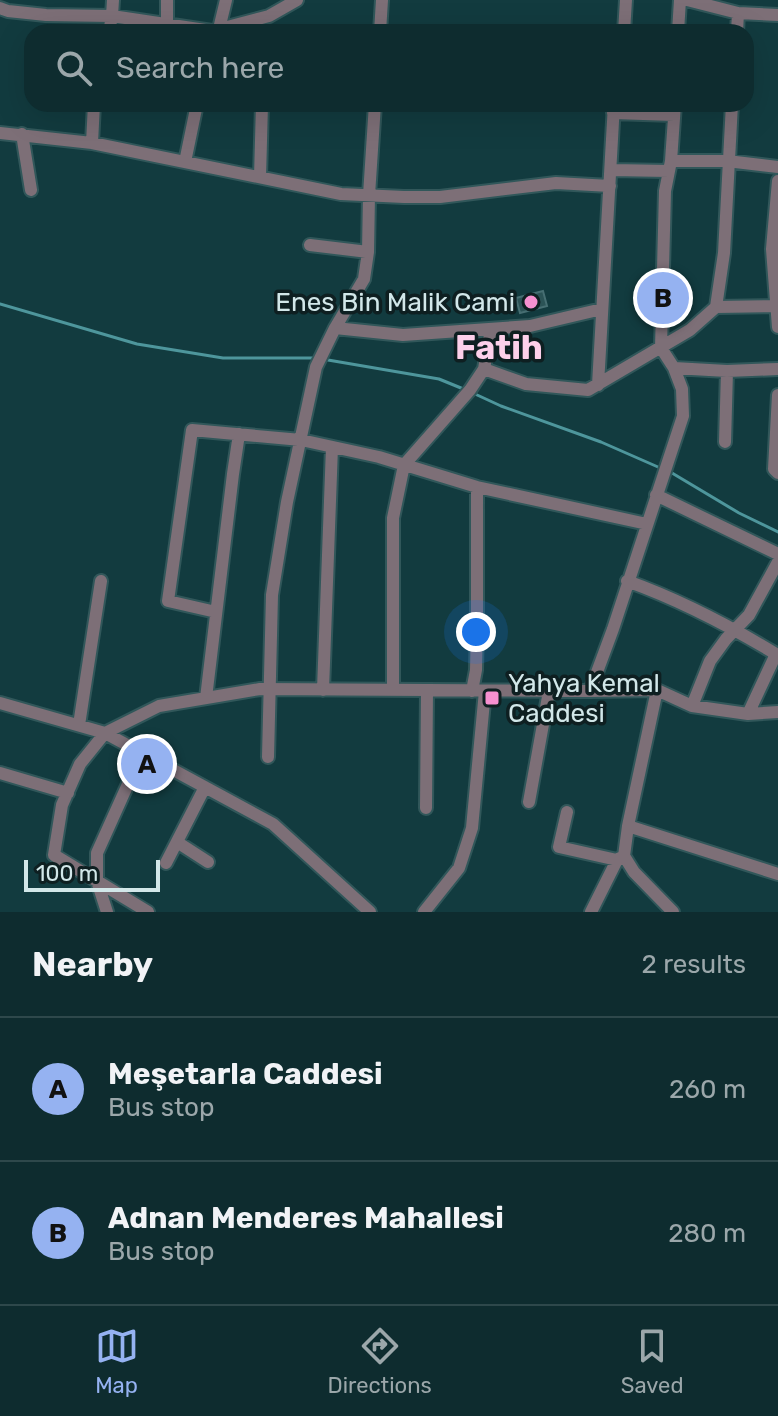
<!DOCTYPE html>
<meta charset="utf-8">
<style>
:root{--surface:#0e2c2f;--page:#173437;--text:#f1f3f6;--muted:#9ba7aa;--line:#2e484b;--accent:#95b2f1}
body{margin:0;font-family:Rubik,sans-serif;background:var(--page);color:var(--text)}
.scale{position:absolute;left:24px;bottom:20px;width:136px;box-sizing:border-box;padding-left:8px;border:4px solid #d2e7e9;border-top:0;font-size:22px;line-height:28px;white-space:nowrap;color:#d2e7e9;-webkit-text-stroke:6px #0e1f21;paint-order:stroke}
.you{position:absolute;left:476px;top:632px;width:28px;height:28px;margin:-20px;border:6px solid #fff;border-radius:50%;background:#1a73e8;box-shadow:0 0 0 12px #1a73e833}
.badge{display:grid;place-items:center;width:52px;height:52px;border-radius:50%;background:var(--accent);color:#111;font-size:26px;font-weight:700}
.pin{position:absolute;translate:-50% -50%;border:4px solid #fff;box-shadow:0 2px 8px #0006}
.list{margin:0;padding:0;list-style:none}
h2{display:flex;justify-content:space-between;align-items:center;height:104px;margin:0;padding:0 32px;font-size:34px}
h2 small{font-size:26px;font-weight:400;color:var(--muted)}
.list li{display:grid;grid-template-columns:52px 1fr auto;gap:24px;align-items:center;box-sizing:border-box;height:144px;padding:0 32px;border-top:2px solid var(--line)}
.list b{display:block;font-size:30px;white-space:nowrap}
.list p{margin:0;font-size:26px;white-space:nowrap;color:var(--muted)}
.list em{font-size:26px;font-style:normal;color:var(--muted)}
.icon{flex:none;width:44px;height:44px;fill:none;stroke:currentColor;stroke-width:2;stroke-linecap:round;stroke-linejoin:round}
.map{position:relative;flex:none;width:778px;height:912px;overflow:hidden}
.search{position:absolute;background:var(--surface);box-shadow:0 8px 32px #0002;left:24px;right:24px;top:24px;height:88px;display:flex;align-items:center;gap:20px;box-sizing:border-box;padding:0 28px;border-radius:24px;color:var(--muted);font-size:30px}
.sheet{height:392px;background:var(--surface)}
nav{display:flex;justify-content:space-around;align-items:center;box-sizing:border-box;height:112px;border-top:2px solid var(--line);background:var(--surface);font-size:22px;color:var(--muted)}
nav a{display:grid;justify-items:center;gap:4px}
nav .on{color:var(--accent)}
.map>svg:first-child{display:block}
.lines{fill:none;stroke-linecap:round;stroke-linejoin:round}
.stream{stroke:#4e969c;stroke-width:3}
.building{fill:#2b5356;stroke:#466e72;stroke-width:2}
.minor-casing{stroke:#31575a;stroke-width:16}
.minor{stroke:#7d6f77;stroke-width:12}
.poi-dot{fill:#f690d0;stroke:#0e1f21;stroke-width:3}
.labels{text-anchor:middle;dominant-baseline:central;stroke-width:7;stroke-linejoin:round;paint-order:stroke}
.poi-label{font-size:26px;fill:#d2e7e9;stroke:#0e1f21;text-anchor:end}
.district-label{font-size:34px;font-weight:bold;fill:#fdd0ea;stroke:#0e1f21}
</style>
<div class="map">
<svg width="778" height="912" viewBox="0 0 778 912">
<rect width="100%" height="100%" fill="#123b3f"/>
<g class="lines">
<path class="stream" d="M0,304L137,344L223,358H313
M328,360L439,379L461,388
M475,394L501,406L601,442L658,467
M672,473L739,513L778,532"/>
</g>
<path class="building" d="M543,291L547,306L520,313L516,298Z"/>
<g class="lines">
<g class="minor-casing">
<path id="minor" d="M687,0L738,13L778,15
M0,8L8,11L46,15L112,16L212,31L269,16L297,0
M167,25V0
M219,29L226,0
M109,32L112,16L113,0
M380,32L382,0
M624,32L626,0
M678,32L680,0
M737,32L738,13
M613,113L674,115
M0,133L92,143L341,194L404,197H440L556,183L610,186
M22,134L31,190
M92,143L94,104
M671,161H727L778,167
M185,162L197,104
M611,170L669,171
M260,177L262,104
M778,181L772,249L778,327
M310,245L368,252
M716,307L724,253L732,104
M335,328L403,335L530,326L602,309
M674,368L727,371L778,369
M484,369L526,384L588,390L690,330L716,307L777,306
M598,385L614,104
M778,395L774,469L778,473
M725,442L727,371
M656,495L778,554
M627,581C680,600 728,625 776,654L748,714
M216,612L168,601L192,430L301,440L379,457L477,487L647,524
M323,690L332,447
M393,690V518L404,465L470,390L484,369L491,329
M657,690L628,826L624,856L634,872L673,912
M472,691L476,670L477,622V487
M590,691L613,629L683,416L682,389L674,368L661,348L665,191L671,161L675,104
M206,698L233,474L239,434
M0,703L105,733L273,824L370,912
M692,706L710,661L726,639L749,615L778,562
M79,725L101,581
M268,757L272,595L287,502L316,367L335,328L364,279L368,252L369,195L375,104
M0,773L68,793
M529,802L549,691
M426,808L427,690
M567,812L559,847L617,860
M628,826L778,874
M177,842L208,862
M166,863L205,787
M107,912L97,881V853L142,753
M148,912L54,855L62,805L80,764L105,733L159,706L260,689L590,691L657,690L692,706L748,714L778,712
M424,912L459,868L472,828L485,691
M591,912L617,860L622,857"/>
</g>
<use href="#minor" class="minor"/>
</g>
<g class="poi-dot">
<circle cx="531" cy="302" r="8"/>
<rect x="484" y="690" width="16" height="16" rx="4"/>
</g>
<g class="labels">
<g class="poi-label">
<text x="515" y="302">Enes Bin Malik Cami</text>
<text x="508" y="683" text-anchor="start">Yahya Kemal<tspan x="508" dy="30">Caddesi</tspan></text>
</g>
<g class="district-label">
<text x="499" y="347">Fatih</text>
</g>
</g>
</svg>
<div class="scale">100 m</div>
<div class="you"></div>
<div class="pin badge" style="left:147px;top:764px">A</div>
<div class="pin badge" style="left:663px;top:298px">B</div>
<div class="search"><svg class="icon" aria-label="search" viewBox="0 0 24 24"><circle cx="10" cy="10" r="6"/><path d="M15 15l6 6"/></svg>Search here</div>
</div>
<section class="sheet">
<h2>Nearby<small>2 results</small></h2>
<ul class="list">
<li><span class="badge">A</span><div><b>Meşetarla Caddesi</b><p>Bus stop</p></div><em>260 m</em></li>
<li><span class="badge">B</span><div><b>Adnan Menderes Mahallesi</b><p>Bus stop</p></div><em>280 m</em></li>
</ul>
</section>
<nav>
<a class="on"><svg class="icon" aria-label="map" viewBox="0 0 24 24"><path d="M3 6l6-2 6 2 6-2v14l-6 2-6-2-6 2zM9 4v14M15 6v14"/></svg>Map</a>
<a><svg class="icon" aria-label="directions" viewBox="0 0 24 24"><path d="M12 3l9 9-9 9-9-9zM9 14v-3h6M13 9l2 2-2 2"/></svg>Directions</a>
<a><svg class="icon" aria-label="saved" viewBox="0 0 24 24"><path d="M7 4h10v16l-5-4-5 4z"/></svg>Saved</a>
</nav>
